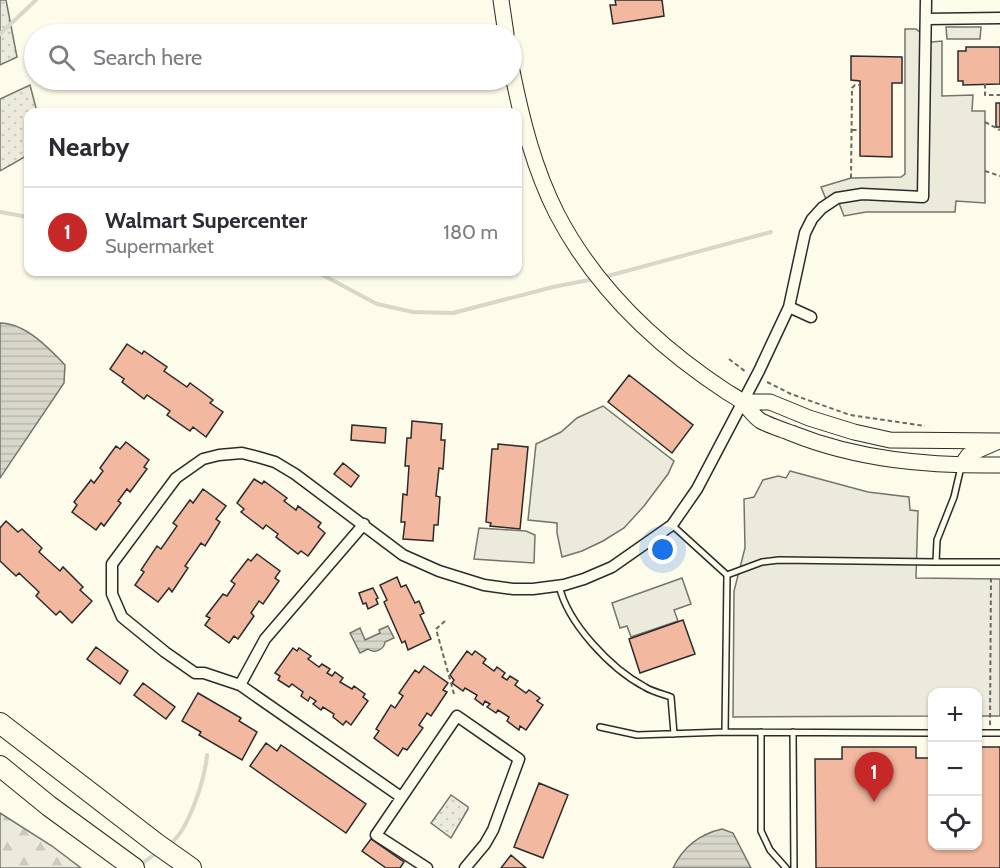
<!DOCTYPE html>
<meta charset="utf-8">
<style>
:root{--surface:#fff;--page:#f7f7f7;--text:#2b2b33;--muted:#7c7c81;--line:#e1e1e2;--accent:#c62828}
body{margin:0;font-family:Cabin,sans-serif;background:var(--page);color:var(--text)}
.controls{position:absolute;right:18px;bottom:18px;display:grid;overflow:hidden;border-radius:12px;box-shadow:0 2px 4px #0004}
.controls button{width:54px;height:54px;display:grid;place-items:center;padding:0;border:0;border-bottom:2px solid var(--line);background:var(--surface);color:var(--text);font:30px sans-serif}
.you{position:absolute;left:663px;top:550px;width:21px;height:21px;margin:-15px;border:4px solid #fff;border-radius:50%;background:#1a73e8;box-shadow:0 0 0 9px #1a73e833}
.badge{display:grid;place-items:center;width:39px;height:39px;border-radius:50%;background:var(--accent);color:#fff;font-size:20px;font-weight:700}
.pin{position:absolute;translate:-50% -50px;filter:drop-shadow(0 2px 3px #0008)}
.pin::after{content:'';position:absolute;top:32px;width:21px;height:18px;background:inherit;clip-path:polygon(0 0,100% 0,50% 100%)}
.list{margin:0;padding:0;list-style:none}
h2{display:flex;justify-content:space-between;align-items:center;height:78px;margin:0;padding:0 24px;font-size:26px}
h2 small{font-size:20px;font-weight:400;color:var(--muted)}
.list li{display:grid;grid-template-columns:39px 1fr auto;gap:18px;align-items:center;box-sizing:border-box;height:90px;padding:0 24px;border-top:2px solid var(--line)}
.list b{display:block;font-size:22px;white-space:nowrap}
.list p{margin:0;font-size:20px;white-space:nowrap;color:var(--muted)}
.list em{font-size:20px;font-style:normal;color:var(--muted)}
.icon{flex:none;width:33px;height:33px;fill:none;stroke:currentColor;stroke-width:2;stroke-linecap:round;stroke-linejoin:round}
.map{position:relative;flex:none;width:1000px;height:868px;overflow:hidden}
.search{position:absolute;background:var(--surface);box-shadow:0 2px 4px #0004;left:24px;top:24px;width:498px;height:66px;display:flex;align-items:center;gap:15px;box-sizing:border-box;padding:0 21px;border-radius:33px;color:var(--muted);font-size:22px}
.panel{position:absolute;background:var(--surface);box-shadow:0 2px 4px #0004;left:24px;top:108px;width:498px;height:168px;border-radius:12px}
.map>svg:first-child{display:block}
.green{fill:url(#green-dots);stroke:#74746e;stroke-width:1.5}
.forest{fill:url(#forest-firs);stroke:#74746e;stroke-width:1.5}
.parking{fill:#eceadb;stroke:#74746e;stroke-width:1.5}
.water{fill:url(#water-rules);stroke:#74746e;stroke-width:1.5}
.lines{fill:none;stroke-linecap:round;stroke-linejoin:round}
.stream{stroke:#d8d7c9;stroke-width:4}
.building{fill:#f2b8a0;stroke:#2b2b2b;stroke-width:1.5}
.service-casing{stroke:#2b2b2b;stroke-width:8}
.minor-casing{stroke:#2b2b2b;stroke-width:13}
.tertiary-casing{stroke:#2b2b2b;stroke-width:16}
.secondary-casing{stroke:#2b2b2b;stroke-width:17}
.motorway-casing{stroke:#2b2b2b;stroke-width:22}
.path{stroke:#6a6964;stroke-width:2;stroke-dasharray:4.5 3;stroke-linecap:butt}
.service{stroke:#fdfbea;stroke-width:5}
.minor{stroke:#fdfbea;stroke-width:10}
.tertiary{stroke:#fdfbea;stroke-width:14}
.secondary{stroke:#fdfbea;stroke-width:15}
.motorway{stroke:#fdfbea;stroke-width:20}
</style>
<div class="map">
<svg width="1000" height="868" viewBox="0 0 1000 868">
<defs>
<pattern id="green-dots" width="8" height="8" patternUnits="userSpaceOnUse" patternTransform="scale(1.5)"><rect width="8" height="8" fill="#ecebdb"/><path d="M2 2h.1M6 6h.1" fill="none" stroke="#cbcabc" stroke-width="1.8" stroke-linecap="round"/></pattern>
<pattern id="forest-firs" width="22" height="20" patternUnits="userSpaceOnUse" patternTransform="scale(1.5)"><rect width="22" height="20" fill="#ecebdb"/><path d="M5 1l3.5 6h-7zM16 11l3.5 6h-7z" fill="#cbcabc"/></pattern>
<pattern id="water-rules" width="6" height="5" patternUnits="userSpaceOnUse" patternTransform="scale(1.5)"><rect width="6" height="5" fill="#d8d7c9"/><path d="M0 2.5h6" fill="none" stroke="#bab9ad"/></pattern>
</defs>
<rect width="100%" height="100%" fill="#fdfbea"/>
<path class="green" d="M0,0H6L17,57L0,65Z
M30,85L37,112H28V155L0,171V99Z
M451,795L468,807V809L451,838L431,823Z"/>
<path class="forest" d="M0,813L52,846L81,868H0Z"/>
<path class="parking" d="M946,27H981L980,39H947Z
M905,29H916L932,42L942,41V96L973,95L972,111H985V203L956,201L955,212H866L844,216L837,198L828,204L821,187L851,178L901,177L905,174Z
M603,406L674,461L668,474L644,506L624,528L603,541L582,551L562,557L557,533V523L528,520L536,444L561,432L577,418Z
M790,471L868,492L909,497L910,510L918,511L916,578L1000,579V716H978V692H932V716L733,717L734,591L745,548L744,499L754,497L763,480L778,476L786,478Z
M479,528L526,531L535,535L534,563L474,559Z
M682,578L691,604L674,610L678,621L631,637L627,626L620,628L612,603Z"/>
<path class="water" d="M0,323C25,323 49,348 65,365L64,383L0,478Z
M388,626L394,638L385,642C384,650 374,654 368,649L360,653L350,633L360,628L365,640L380,633L379,630Z
M722,829L733,833L751,868H673C683,847 700,834 722,829Z"/>
<g class="lines">
<path class="stream" d="M0,34L36,0
M0,212L28,217
M317,272L377,304L413,312L453,313L553,287L594,279
M604,277L771,232
M170,844C189,830 205,778 207,755
M140,865L158,852"/>
</g>
<path class="building" d="M615,0H662L664,16L613,24L610,5H616Z
M966,47H1000V84L963,85V81H958V51H966Z
M851,56L902,57V83H892V157L860,156V81L851,80Z
M996,103H1000V127H996Z
M127,344L142,354L144,351L167,367L164,371L187,387L190,383L213,400L210,403L223,412L206,437L193,427L190,431L167,415L170,411L147,395L144,399L122,382L124,379L110,369Z
M629,375L693,425L672,453L608,402Z
M412,421L442,424L441,440H445L443,469L439,468L436,496L440,497L438,525H434L433,541L403,539L405,522H401L403,494L407,495L409,466H405L407,438H411Z
M352,425L386,428L385,443L351,440Z
M126,442L149,460L144,467L147,469L130,492L127,489L118,501L121,503L104,526L101,523L96,530L72,512L77,505L74,502L91,480L94,483L103,471L100,468L116,446L120,449Z
M498,444L528,447L520,529L490,526L491,523L486,522L492,449H498Z
M343,463L359,476L351,487L334,474Z
M254,479L262,484L264,481L287,498L284,501L296,510L298,506L321,523L318,527L325,533L308,556L301,551L298,554L276,537L278,534L266,525L263,529L241,512L244,509L237,503Z
M203,489L226,506L216,519L220,522L205,546L201,543L185,566L188,568L172,592L169,588L158,602L135,585L144,572L141,570L157,546L161,549L177,526L173,523L190,500L193,503Z
M6,521L18,532L22,529L42,548L39,552L60,571L63,567L83,587L80,590L92,601L72,623L60,611L56,615L36,596L39,592L19,573L16,576L0,561V528Z
M257,554L280,571L275,578L279,581L263,604L259,601L251,613L254,616L238,639L234,636L229,643L205,625L210,618L206,616L223,594L227,596L235,584L231,581L248,559L251,561Z
M397,577L401,587L406,585L415,603L419,601L424,613L420,615L431,639L408,650L405,641L402,643L384,602L387,600L380,585Z
M373,588L378,598L376,599L378,604L368,609L366,603L363,604L359,593Z
M683,620L695,654L640,673L629,639Z
M96,647L128,671L120,684L87,659Z
M293,648L297,651L299,648L311,656L308,659L319,667L322,664L330,669L327,673L332,676L335,672L343,678L340,682L352,689L354,686L365,694L363,697L368,701L351,725L346,721L343,725L333,717L334,714L323,707L321,710L313,704L316,701L310,697L308,701L301,696L303,692L292,684L289,687L278,680L280,676L275,673Z
M467,651L472,655L475,651L486,659L483,663L494,671L497,667L505,673L502,677L507,680L510,676L518,681L515,685L526,693L529,690L540,698L537,701L543,705L526,730L520,726L519,730L507,721L509,717L498,710L496,713L487,707L490,704L485,701L483,705L475,699L477,695L465,688L463,691L452,683L454,680L450,675Z
M424,666L448,683L443,690L447,692L431,716L427,713L419,725L423,728L407,750L403,748L398,756L374,738L379,731L376,729L391,705L395,708L403,696L399,693L415,670L419,673Z
M143,683L175,707L166,719L134,695Z
M198,693L241,718L239,721L257,732L242,760L199,735L201,732L182,721Z
M266,743L277,751L281,745L366,804L346,833L250,766Z
M842,747H916V758H932V846H978V747H1000V868H816L815,759H842Z
M539,783L568,795L543,858L514,847Z
M371,839L404,862L400,868H386L362,851Z
M511,855L526,868H501Z"/>
<g class="lines">
<g class="service-casing">
<path id="service" d="M961,467L954,497L937,540L936,562H1000
M672,525L727,575L725,732
M727,575L762,562L779,560L936,562
M559,585C567,623 611,669 645,687C653,692 663,694 671,697L674,734
M600,727L637,735L725,732L932,733
M761,732V831L770,850L786,868
M793,732L794,868
M978,733H1000"/>
</g>
<g class="minor-casing">
<path id="minor" d="M927,19L1000,18
M789,307L811,317
M240,685L265,639L364,524
M401,797L240,685L204,673H195L165,652L122,617L112,594V564L176,478L203,459L219,455L242,453L258,457L275,462L295,474L403,555L439,571L484,585L513,589H533L564,585L584,579L612,567L672,525L697,489L759,371L789,307L805,233L812,219L822,208L837,198L862,194L923,197L926,0
M427,868L376,835L457,716L519,759L493,830L485,844L465,868"/>
</g>
<g class="tertiary-casing">
<path id="tertiary" d="M961,465L968,455L998,442"/>
</g>
<g class="secondary-casing">
<path id="secondary" d="M501,0L506,34
M512,71C522,120 534,169 557,214C596,289 657,346 727,392C732,395 738,398 742,402C749,408 754,417 761,421C770,426 781,429 791,433C858,460 928,466 1000,465
M742,402H770L809,418L854,432L890,440L1000,441"/>
</g>
<g class="motorway-casing">
<path id="motorway" d="M0,723L157,844L191,868
M0,766L49,806L134,868"/>
</g>
<path class="path" d="M985,84V95H1000
M985,122L1000,130
M852,130H860
M985,171L1000,176
M851,178L852,88L855,85H860
M729,359L746,372
M767,382L791,394L850,415L925,426
M445,621L436,629L454,694
M990,725L991,575"/>
<use href="#service" class="service"/>
<use href="#minor" class="minor"/>
<use href="#tertiary" class="tertiary"/>
<use href="#secondary" class="secondary"/>
<use href="#motorway" class="motorway"/>
</g>
</svg>
<div class="controls">
<button>+</button>
<button>−</button>
<button><svg class="icon" aria-label="locate" viewBox="0 0 24 24"><circle cx="12" cy="12" r="6"/><path d="M12 2v4M12 18v4M2 12h4M18 12h4"/></svg></button>
</div>
<div class="you"></div>
<div class="pin badge" style="left:874px;top:802px">1</div>
<div class="search"><svg class="icon" aria-label="search" viewBox="0 0 24 24"><circle cx="10" cy="10" r="6"/><path d="M15 15l6 6"/></svg>Search here</div>
<section class="panel">
<h2>Nearby<small></small></h2>
<ul class="list">
<li><span class="badge">1</span><div><b>Walmart Supercenter</b><p>Supermarket</p></div><em>180 m</em></li>
</ul>
</section>
</div>
